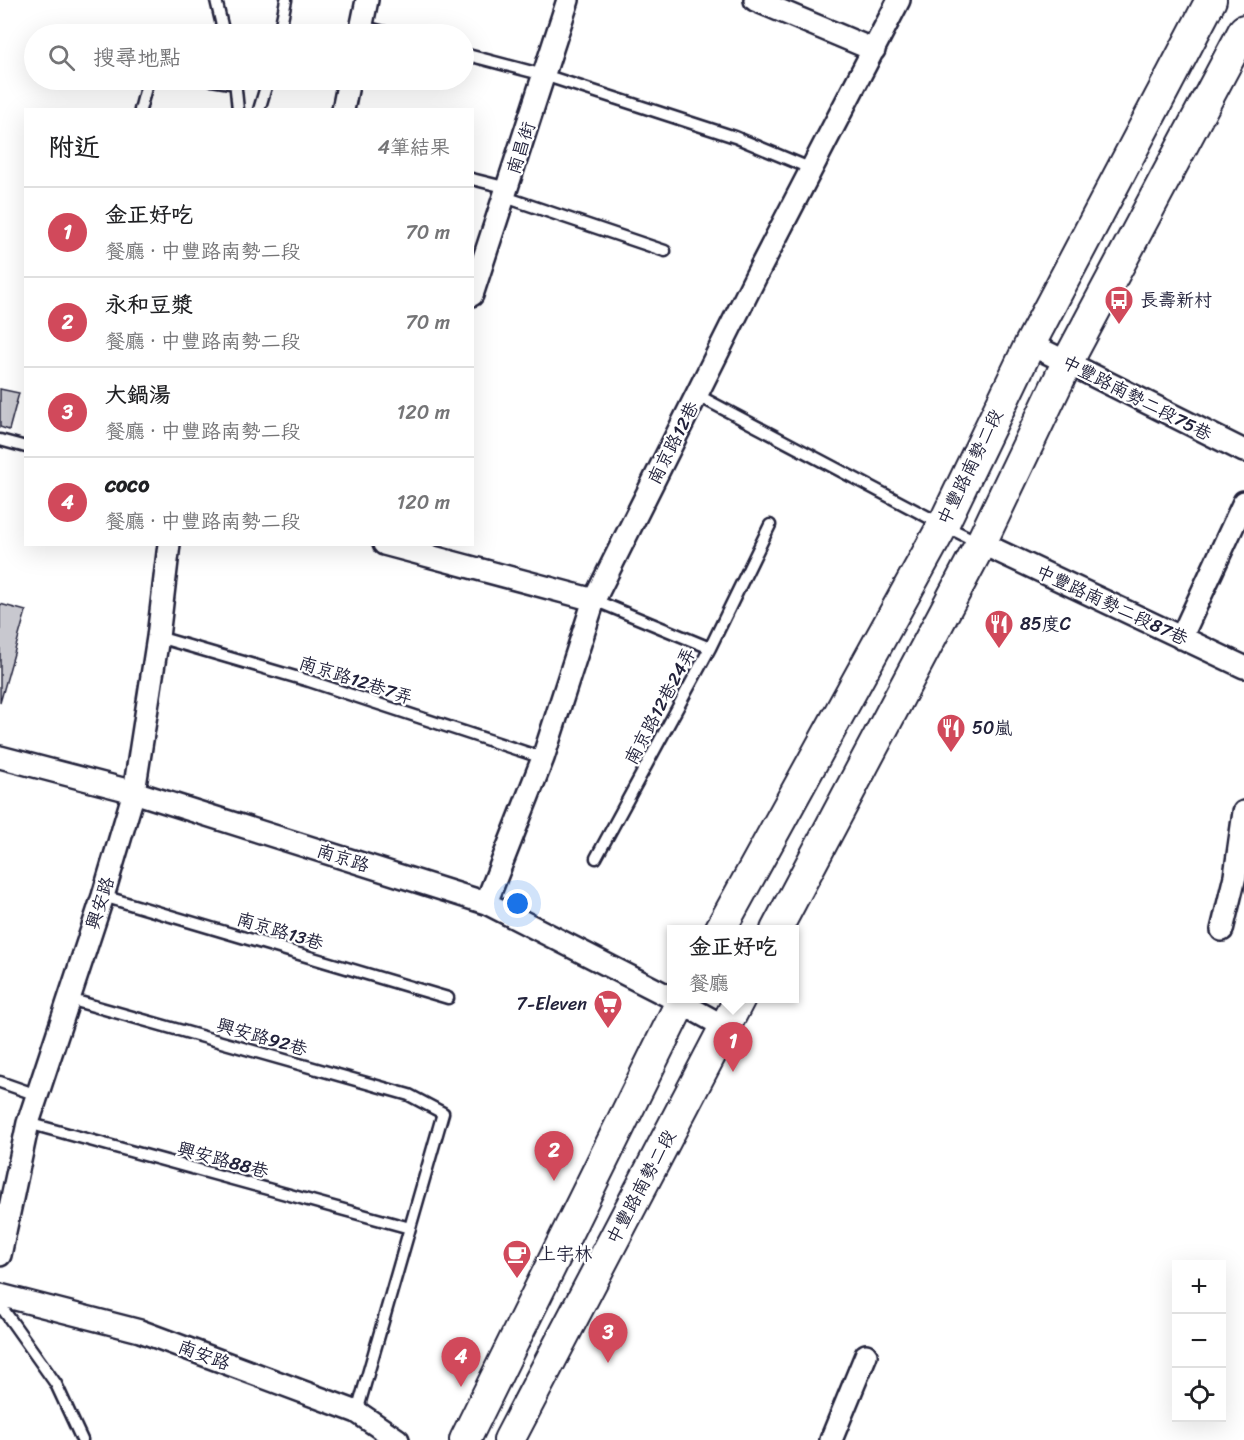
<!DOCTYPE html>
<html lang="zh-TW">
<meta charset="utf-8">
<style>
:root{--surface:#fff;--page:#f6f6f6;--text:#202124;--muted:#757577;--line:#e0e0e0;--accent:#d1495b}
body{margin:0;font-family:Sriracha,"LXGW WenKai TC",sans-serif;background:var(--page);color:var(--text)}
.controls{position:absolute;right:18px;bottom:18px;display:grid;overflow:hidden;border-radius:0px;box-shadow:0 6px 24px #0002}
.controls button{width:54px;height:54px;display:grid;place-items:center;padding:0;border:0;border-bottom:2px solid var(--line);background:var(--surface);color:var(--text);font:30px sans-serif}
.you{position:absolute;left:518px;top:904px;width:21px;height:21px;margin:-15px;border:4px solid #fff;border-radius:50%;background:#1a73e8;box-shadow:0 0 0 9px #1a73e833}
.badge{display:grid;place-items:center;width:39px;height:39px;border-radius:50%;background:var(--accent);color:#fff;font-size:20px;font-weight:700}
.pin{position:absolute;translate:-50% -50px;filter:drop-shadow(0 2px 3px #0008)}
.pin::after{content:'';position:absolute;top:32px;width:21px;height:18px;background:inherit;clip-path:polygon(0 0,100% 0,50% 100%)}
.popup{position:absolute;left:667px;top:925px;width:132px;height:78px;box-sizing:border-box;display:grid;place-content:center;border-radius:0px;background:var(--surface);filter:drop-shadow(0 2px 4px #0005);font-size:20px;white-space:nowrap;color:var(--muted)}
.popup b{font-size:22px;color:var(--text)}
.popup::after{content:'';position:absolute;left:50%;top:100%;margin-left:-12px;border:12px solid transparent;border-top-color:var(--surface)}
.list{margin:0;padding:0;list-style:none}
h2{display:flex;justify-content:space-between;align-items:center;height:78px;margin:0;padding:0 24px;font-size:26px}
h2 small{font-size:20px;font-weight:400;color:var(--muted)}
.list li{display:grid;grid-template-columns:39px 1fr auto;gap:18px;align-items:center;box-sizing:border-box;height:90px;padding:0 24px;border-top:2px solid var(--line)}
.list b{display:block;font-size:22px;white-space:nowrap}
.list p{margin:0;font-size:20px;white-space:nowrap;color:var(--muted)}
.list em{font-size:20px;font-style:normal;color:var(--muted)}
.icon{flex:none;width:33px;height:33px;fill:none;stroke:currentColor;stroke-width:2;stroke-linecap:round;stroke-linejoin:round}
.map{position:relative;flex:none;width:1244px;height:1440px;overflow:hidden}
.search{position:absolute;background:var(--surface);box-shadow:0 6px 24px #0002;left:24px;top:24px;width:450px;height:66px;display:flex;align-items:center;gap:15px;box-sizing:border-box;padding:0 21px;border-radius:33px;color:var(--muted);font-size:22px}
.panel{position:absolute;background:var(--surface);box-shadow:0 6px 24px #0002;left:24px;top:108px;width:450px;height:438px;border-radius:0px}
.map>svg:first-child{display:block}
.building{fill:#c8c8cf;stroke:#22223b;stroke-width:1.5}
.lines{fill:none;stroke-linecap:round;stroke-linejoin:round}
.lane-casing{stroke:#22223b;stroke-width:15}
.street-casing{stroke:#22223b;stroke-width:26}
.secondary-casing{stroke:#22223b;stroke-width:34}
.lane{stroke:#fff;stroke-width:10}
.street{stroke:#fff;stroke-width:21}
.secondary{stroke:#fff;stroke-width:30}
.labels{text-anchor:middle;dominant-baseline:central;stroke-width:4.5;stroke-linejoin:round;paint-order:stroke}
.street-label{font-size:18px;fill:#22223b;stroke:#fff}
.poi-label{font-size:18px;fill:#22223b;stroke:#fff;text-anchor:start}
</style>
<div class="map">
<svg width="1244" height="1440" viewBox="0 0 1244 1440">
<rect width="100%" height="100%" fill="#fff"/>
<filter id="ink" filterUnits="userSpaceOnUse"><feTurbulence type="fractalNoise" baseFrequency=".0167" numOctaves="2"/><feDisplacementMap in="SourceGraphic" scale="12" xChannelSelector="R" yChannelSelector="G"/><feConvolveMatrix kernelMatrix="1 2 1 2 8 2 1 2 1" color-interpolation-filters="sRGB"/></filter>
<g filter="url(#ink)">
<path class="building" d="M0,389L19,393L9,430L0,427Z
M0,604L26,611L0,703Z"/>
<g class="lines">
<g class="lane-casing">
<path id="lane" d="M216,0L224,34
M361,26L392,34
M279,34L286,0
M464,54L544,75L735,137L812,169
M212,80L236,84
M235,80L238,110
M140,110L148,80
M259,110L268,80
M472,179L508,188
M505,197L665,251
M697,395L943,525L978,542
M0,440L26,447
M594,600L710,648L596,858
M158,637L309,681L543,758
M710,648L770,525
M103,896L448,998
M69,999L409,1095L443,1113L357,1412
M0,1082L37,1095
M28,1123L410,1228
M0,1305L56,1384L82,1440"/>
</g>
<g class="street-casing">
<path id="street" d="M755,0L874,50
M360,34L367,0
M343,110L349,80
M472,295L568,0
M1030,344L1244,451
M981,543L1244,667
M384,544L594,600
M1181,638L1244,502
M0,757L134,792L486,903L672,998
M486,903L543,758L594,600L756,276L899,0
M1222,930L1235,876L1244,812
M672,998L725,1027
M0,1255L28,1123L103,896L134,792L158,637L169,544
M0,1295L140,1331L357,1412L398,1440
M831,1440L866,1355"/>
</g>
<g class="secondary-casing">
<path id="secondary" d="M720,930L943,525L1030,344L1211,0
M776,930L981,543L1067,363L1244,30
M465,1440L683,998
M509,1440L740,998"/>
</g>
<use href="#lane" class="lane"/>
<use href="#street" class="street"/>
<use href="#secondary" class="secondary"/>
</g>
</g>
<defs>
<g id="bus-pin" transform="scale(1.5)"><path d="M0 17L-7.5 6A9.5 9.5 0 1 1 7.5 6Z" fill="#d1495b" stroke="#fff"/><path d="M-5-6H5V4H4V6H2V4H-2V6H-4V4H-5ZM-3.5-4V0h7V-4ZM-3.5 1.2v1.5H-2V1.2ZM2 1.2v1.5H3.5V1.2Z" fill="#fff"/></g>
<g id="restaurant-pin" transform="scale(1.5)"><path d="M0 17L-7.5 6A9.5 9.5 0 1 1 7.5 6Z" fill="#d1495b" stroke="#fff"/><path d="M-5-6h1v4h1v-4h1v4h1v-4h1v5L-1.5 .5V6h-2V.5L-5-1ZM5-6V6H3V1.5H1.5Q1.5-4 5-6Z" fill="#fff"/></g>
<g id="supermarket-pin" transform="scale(1.5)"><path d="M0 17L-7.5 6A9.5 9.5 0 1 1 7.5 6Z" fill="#d1495b" stroke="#fff"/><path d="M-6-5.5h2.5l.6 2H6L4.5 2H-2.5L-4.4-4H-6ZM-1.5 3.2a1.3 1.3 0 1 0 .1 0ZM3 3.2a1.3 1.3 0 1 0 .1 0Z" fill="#fff"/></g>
<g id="cafe-pin" transform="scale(1.5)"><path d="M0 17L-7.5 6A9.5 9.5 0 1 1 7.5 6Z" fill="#d1495b" stroke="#fff"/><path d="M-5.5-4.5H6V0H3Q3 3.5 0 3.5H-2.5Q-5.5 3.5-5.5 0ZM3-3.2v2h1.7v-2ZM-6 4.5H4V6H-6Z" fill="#fff"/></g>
</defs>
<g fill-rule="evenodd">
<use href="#bus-pin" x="1119" y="300"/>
<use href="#restaurant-pin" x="999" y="624"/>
<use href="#restaurant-pin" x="951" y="728"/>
<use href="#supermarket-pin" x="608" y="1004"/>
<use href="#cafe-pin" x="517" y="1254"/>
</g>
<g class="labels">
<g class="street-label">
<text transform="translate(521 148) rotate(-72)">南昌街</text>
<text transform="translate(1137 398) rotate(27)">中豐路南勢二段75巷</text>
<text transform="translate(673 443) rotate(-63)">南京路12巷</text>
<text transform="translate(970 467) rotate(-64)">中豐路南勢二段</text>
<text transform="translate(1112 605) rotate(25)">中豐路南勢二段87巷</text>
<text transform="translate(356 680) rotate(18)">南京路12巷7弄</text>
<text transform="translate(660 706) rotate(-62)">南京路12巷24弄</text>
<text transform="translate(343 858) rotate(18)">南京路</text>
<text transform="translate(100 903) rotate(-72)">興安路</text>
<text transform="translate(280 931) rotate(17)">南京路13巷</text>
<text transform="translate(262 1037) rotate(16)">興安路92巷</text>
<text transform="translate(223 1160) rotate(15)">興安路88巷</text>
<text transform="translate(641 1187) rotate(-62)">中豐路南勢二段</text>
<text transform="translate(204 1355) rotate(21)">南安路</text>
</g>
<g class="poi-label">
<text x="1140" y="300">長壽新村</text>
<text x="1020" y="624">85度C</text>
<text x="972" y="728">50嵐</text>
<text x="587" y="1004" text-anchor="end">7-Eleven</text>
<text x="538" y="1254">上宇林</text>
</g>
</g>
</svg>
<div class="controls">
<button>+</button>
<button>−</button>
<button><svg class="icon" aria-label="locate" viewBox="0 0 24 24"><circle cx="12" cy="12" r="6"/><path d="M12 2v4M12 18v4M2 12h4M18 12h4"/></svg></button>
</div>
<div class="you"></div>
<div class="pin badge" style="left:733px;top:1072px">1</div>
<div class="popup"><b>金正好吃</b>餐廳</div>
<div class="pin badge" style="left:554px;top:1181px">2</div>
<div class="pin badge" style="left:608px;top:1363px">3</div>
<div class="pin badge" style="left:461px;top:1387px">4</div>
<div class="search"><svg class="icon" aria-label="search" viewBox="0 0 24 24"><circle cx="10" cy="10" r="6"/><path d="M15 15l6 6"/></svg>搜尋地點</div>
<section class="panel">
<h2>附近<small>4筆結果</small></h2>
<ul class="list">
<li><span class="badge">1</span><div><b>金正好吃</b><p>餐廳 · 中豐路南勢二段</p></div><em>70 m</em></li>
<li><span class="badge">2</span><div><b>永和豆漿</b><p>餐廳 · 中豐路南勢二段</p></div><em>70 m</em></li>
<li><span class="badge">3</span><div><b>大鍋湯</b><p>餐廳 · 中豐路南勢二段</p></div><em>120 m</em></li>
<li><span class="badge">4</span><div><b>coco</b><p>餐廳 · 中豐路南勢二段</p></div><em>120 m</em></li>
</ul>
</section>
</div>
